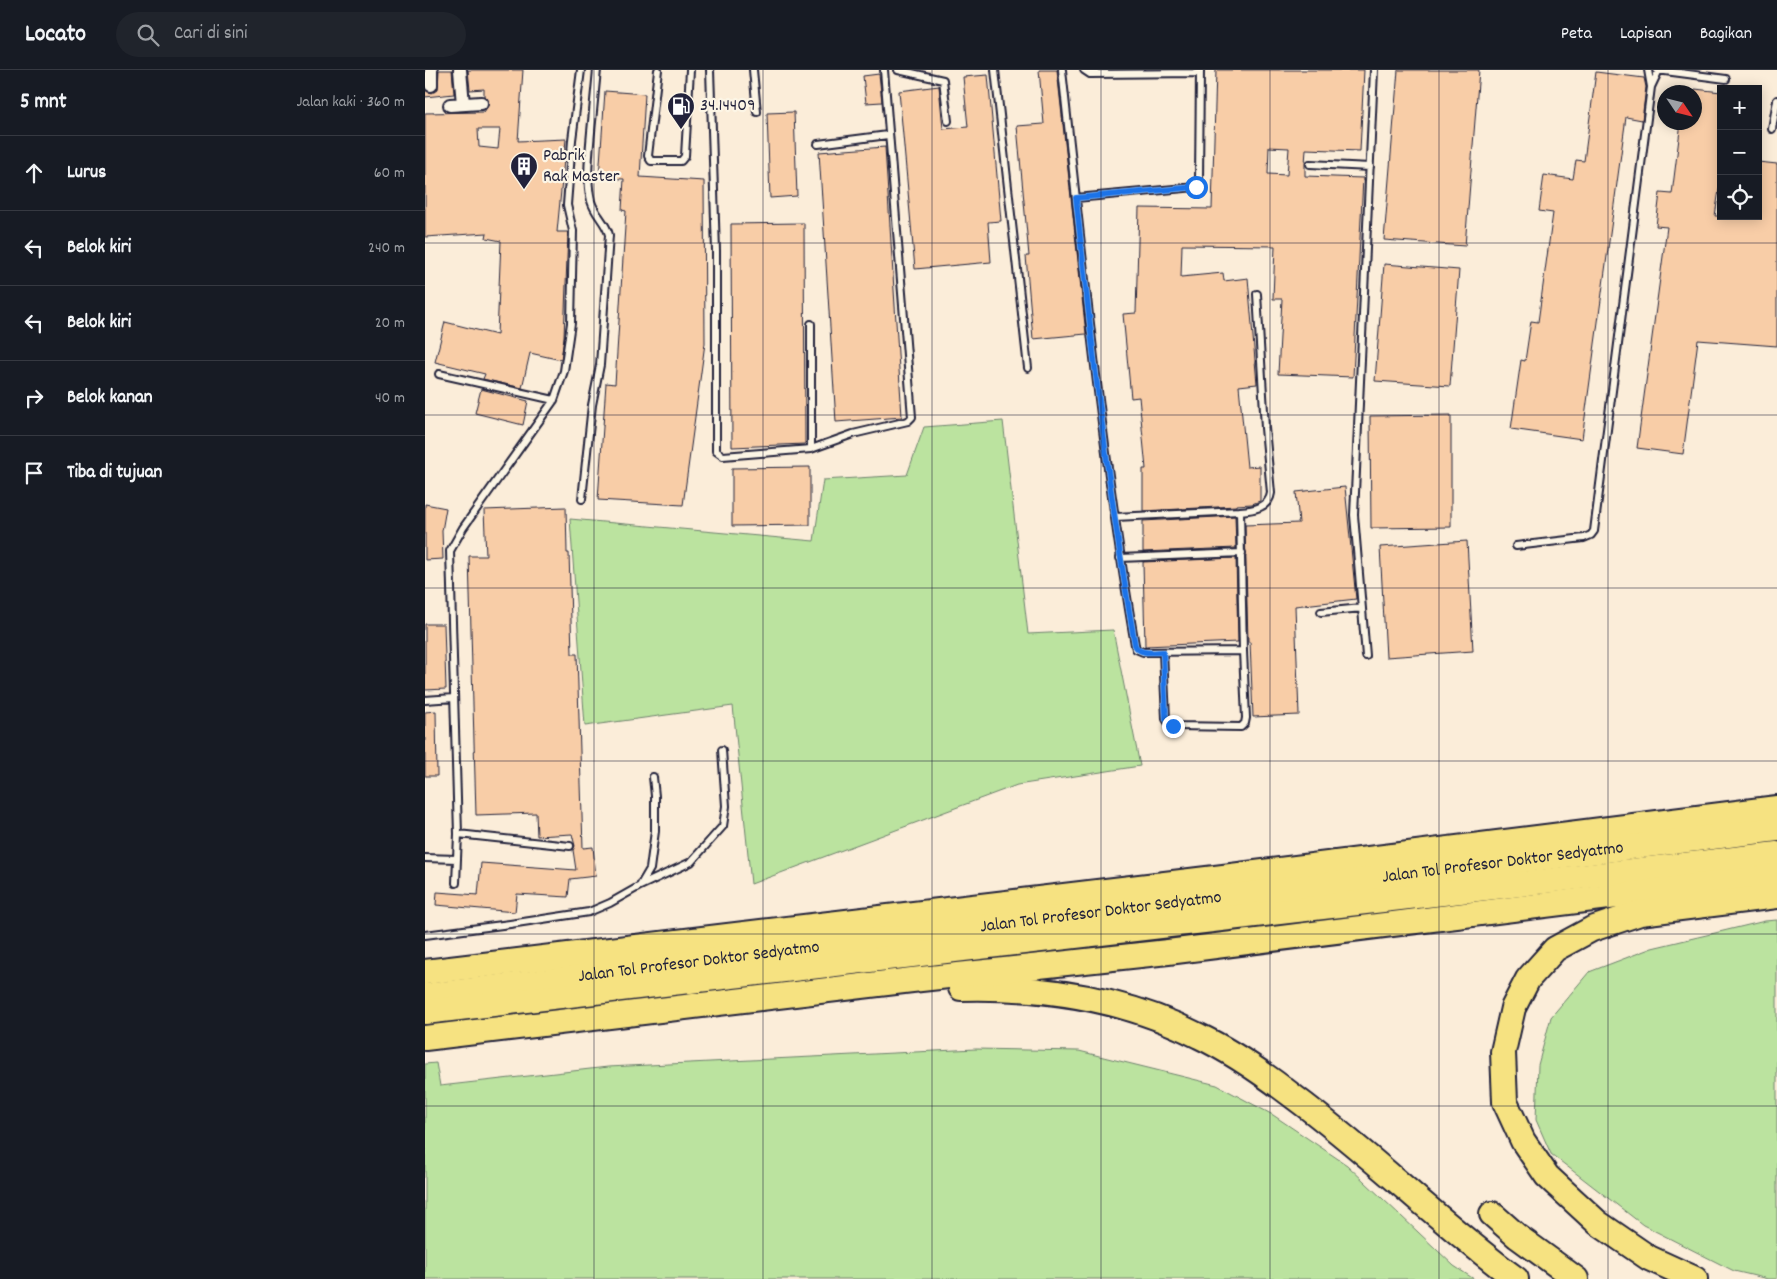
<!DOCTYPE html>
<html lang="id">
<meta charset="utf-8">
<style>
:root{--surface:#171b24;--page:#20242c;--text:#f1f3f6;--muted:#9ea1a6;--line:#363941}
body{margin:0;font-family:Dekko,sans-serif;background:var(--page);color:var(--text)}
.controls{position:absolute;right:15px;top:15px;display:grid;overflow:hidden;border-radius:0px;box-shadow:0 2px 12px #0003}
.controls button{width:45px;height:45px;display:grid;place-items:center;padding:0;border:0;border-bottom:1px solid var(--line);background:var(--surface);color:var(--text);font:25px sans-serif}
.compass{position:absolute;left:1232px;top:15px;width:45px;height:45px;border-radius:50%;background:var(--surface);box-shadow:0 2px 12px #0003;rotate:125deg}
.stop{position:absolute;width:15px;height:15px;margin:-11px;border:4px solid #1a73e8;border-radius:50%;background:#fff}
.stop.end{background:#1a73e8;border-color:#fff;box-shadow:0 1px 5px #0008}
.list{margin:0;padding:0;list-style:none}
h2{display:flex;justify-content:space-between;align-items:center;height:65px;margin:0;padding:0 20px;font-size:21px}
h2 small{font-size:16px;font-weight:400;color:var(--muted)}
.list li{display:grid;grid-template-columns:32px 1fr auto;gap:15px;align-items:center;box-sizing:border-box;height:75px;padding:0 20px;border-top:1px solid var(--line)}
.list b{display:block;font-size:19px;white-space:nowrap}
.list em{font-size:16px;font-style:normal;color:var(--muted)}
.icon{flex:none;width:28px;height:28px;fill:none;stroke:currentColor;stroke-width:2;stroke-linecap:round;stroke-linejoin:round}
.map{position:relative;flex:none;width:1352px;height:1209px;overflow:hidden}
header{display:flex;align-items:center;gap:30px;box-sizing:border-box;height:70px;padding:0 25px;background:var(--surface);border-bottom:1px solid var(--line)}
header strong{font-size:24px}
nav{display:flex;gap:28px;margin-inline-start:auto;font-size:18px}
.search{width:350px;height:45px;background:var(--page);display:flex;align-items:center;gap:12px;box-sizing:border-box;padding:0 18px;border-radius:28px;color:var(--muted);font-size:19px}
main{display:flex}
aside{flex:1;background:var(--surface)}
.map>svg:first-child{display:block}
.green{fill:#bbe39f;stroke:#6e826d}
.building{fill:#f8cda7;stroke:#22223b;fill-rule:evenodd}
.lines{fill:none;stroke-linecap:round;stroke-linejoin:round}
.service-casing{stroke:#22223b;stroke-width:10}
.minor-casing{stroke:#22223b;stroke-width:16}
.motorway-casing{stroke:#22223b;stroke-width:28}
.service{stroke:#fcf5e5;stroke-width:6}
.minor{stroke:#fcf5e5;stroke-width:12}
.motorway{stroke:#f6e281;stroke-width:24}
.route{stroke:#1a73e8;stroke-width:6}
.grid{fill:none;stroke:#22223b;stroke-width:1;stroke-opacity:0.55}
.labels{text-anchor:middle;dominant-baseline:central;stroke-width:4.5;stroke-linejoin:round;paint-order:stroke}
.poi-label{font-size:18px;fill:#22223b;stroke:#fcf5e5;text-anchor:start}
.street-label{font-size:18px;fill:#22223b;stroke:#fcf5e5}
</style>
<header>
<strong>Locato</strong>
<div class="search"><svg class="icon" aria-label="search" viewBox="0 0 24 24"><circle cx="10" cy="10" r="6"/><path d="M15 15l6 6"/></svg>Cari di sini</div>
<nav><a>Peta</a><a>Lapisan</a><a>Bagikan</a></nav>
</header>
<main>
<aside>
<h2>5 mnt<small>Jalan kaki · 360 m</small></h2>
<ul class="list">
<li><svg class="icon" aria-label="ahead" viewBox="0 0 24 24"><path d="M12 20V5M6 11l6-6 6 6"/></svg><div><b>Lurus</b></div><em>60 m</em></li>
<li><svg class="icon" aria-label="left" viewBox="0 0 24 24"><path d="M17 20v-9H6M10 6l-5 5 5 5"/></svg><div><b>Belok kiri</b></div><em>240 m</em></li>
<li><svg class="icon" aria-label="left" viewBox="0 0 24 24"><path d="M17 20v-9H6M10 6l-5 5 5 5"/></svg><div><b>Belok kiri</b></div><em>20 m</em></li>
<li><svg class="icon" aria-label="right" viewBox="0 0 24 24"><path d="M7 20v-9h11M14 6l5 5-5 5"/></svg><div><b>Belok kanan</b></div><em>40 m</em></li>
<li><svg class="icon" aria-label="arrive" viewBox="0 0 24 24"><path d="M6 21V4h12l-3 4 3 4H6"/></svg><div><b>Tiba di tujuan</b></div></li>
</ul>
</aside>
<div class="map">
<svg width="1352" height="1209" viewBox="0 0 1352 1209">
<rect width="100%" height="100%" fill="#fbedd9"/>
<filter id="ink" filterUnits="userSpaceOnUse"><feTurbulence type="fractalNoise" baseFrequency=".02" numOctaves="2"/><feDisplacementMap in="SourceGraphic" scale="10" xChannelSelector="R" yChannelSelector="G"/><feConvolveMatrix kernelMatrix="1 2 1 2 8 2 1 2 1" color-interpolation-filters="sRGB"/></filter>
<g filter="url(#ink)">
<path class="green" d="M578,351L603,564L688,560L715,696L592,715L326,814L308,636L160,656L145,449L389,471L398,410L482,405L499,357Z
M1352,850V1209H1343L1309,1201L1218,1155L1126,1084L1111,1050L1113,995L1126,947L1164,902L1227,878L1340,851Z
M551,979L654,981L792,1015L848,1045L922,1095L1029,1196L1049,1209H0V994L11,993L15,1016L183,997Z"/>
<path class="building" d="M14,0H27L29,24L0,27V20L6,23L13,19Z
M43,0H98L93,71L141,69L132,162H143L139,267L136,290L105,283L97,318L58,309L60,304L10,292L20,252L72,265L76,171L61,168L62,163L0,167V43L59,42L63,36V29L59,26V19L45,20ZM53,59H75L73,79L54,77Z
M614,0H632L661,264L608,269L601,186H604L592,56L619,54Z
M791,0H939L935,81L881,79L880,94V106L938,108L928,307L853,304L857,229H848L850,176L757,175L756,207L798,203L799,211L823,208L832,314L814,316L822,397L835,396V431L827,434L811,435V436L718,441V399H721L714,327L706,328L698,244L711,243L714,138L787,139ZM844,77L864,78L862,105L843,104Z
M973,0H1054L1040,176L959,170Z
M1171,2L1219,8L1221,17L1217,50L1201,47L1157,369L1086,359L1096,290L1100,291L1106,251L1113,252L1128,143L1114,141L1119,105L1148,109L1151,90L1159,91Z
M454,4L457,32L441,33L438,6Z
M563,5L576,151L563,152L566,192L490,199L474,21L514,16L518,59L543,57L538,7Z
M1270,19L1296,22V107L1290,146H1333V92L1352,94V276L1273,270L1258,384L1212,378L1242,157L1231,156L1235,123L1247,124L1256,52H1270Z
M180,21L220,24L215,107L279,111L280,273L258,435L173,430L181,313L190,314L201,141L197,140L199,109L174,108Z
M369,42L372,126L345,128L342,43Z
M460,77L477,347L411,352L394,82Z
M379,153L380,374L307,377L306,154Z
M959,194L1034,200L1025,316L950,311Z
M56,319L103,331L98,355L50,343Z
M1026,345V457L946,458L945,346Z
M385,397V455L307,456V398Z
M920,417L931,529L870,536L874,645L828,647L825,572H823L820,455L874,453L871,422Z
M0,434L21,438L17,461L18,489L0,490Z
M141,437L142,483H144L147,584H152L158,778L168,777L171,806L145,809L143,827L92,824L90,842L11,835L12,822L53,825L56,793L151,800L148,780L150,776L147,764L112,766L111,743L51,745L44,486H61L59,440Z
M810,446L811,478L718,482V451Z
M1042,471L1048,581L961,587L955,477Z
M811,488L813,572L720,576L718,492Z
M0,554H19L21,619L0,620Z
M11,641L12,706H0V642Z"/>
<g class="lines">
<g class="service-casing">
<path id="service" d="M233,0L223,86L226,91H256L260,86L265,0
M285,0L291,181V381L298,386L386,379L428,364L483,351L487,347L459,0
M328,0L332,42
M473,0L518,10L523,51
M570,0L603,298
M637,0C658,192 677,385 710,575L711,579L718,582L818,581L821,648L820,653L816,657L749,656L743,652L741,649L738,582
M659,0L665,4L775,3
M1223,0L1226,17
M1232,0L1301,9
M1347,59L1352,30
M393,74L463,65
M885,94L945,97
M651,128L771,117L774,110L775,0
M386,254V379
M14,304L129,330
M157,429L167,335L175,295L184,165C181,152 170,145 166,131C161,109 164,85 166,62C168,41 170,21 172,0
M690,447L815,441
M1091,476L1159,468L1166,465L1169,461L1226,17L1234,0
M695,488L817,483
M896,542L937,538
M818,581L815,441C828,440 844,438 846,423L840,358L832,224
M941,586L929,445L949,0
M0,630L29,628
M145,776L33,764L25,481L38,458L129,330L139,301L146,253L148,161L142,135L147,70L156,0
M0,788L32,789L33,764
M31,813L32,789
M215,816L266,792L298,756L301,736L297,680
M0,865L85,854L164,842L185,833L215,816L225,799L230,761V726L228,707"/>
</g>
<g class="minor-casing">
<path id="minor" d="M6,0V15
M35,0L38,34
M25,35L56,33"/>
</g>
<g class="motorway-casing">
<g id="motorway">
<path d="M0,902L790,808L1352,738"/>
<path d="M536,918C617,916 701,929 774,966C808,982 839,1004 869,1027C946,1084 1014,1152 1091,1209"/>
<path id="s1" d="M0,926L1352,759"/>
<path d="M0,942L1352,784"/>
<path d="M0,968L487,910L743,882L1352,806"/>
<path d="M1067,1144L1092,1166L1151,1209"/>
<path d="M1270,1209L1224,1188L1173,1153L1122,1106L1098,1071L1080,1032L1078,982L1088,938L1103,909L1130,879L1167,859L1215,843L1352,826"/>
</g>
</g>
<use href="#service" class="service"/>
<use href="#minor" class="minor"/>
<use href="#motorway" class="motorway"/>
</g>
</g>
<g class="lines" filter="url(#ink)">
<path class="route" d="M748,656L743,652L741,649L738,582C728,582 714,585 710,575C684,427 667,277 651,128L771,117"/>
</g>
<path class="grid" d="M169,0V1209M338,0V1209M507,0V1209M676,0V1209M845,0V1209M1014,0V1209M1183,0V1209M0,173H1352M0,345H1352M0,518H1352M0,691H1352M0,864H1352M0,1036H1352"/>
<defs>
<g id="fuel-pin" transform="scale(1.4375)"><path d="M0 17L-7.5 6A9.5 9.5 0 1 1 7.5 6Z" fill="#22223b" stroke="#fcf5e5"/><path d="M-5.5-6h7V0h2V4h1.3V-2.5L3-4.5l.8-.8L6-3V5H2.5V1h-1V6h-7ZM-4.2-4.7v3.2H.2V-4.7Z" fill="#fff"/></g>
<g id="building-pin" transform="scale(1.4375)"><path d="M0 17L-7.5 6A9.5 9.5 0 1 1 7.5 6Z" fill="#22223b" stroke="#fcf5e5"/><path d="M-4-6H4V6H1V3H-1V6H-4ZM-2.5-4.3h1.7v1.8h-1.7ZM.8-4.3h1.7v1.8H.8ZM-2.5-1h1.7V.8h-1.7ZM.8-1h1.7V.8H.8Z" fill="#fff"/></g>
</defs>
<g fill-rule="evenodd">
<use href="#fuel-pin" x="256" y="36"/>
<use href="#building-pin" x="99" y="96"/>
</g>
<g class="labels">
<g class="poi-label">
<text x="275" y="36">34.14409</text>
<text x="118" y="86">Pabrik<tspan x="118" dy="21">Rak Master</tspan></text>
</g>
<g class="street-label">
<text stroke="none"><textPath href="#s1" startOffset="1086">Jalan Tol Profesor Doktor Sedyatmo</textPath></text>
<text stroke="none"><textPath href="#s1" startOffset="681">Jalan Tol Profesor Doktor Sedyatmo</textPath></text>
<text stroke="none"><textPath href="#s1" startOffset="276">Jalan Tol Profesor Doktor Sedyatmo</textPath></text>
</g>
</g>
</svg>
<div class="controls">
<button>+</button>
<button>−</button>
<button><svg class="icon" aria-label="locate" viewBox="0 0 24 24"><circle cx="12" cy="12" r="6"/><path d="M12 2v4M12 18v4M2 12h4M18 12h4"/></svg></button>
</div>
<svg class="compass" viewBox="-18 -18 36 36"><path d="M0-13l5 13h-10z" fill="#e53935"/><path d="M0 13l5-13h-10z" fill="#9ea1a6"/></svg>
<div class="stop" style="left:771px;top:117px"></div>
<div class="stop end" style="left:748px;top:656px"></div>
</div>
</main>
